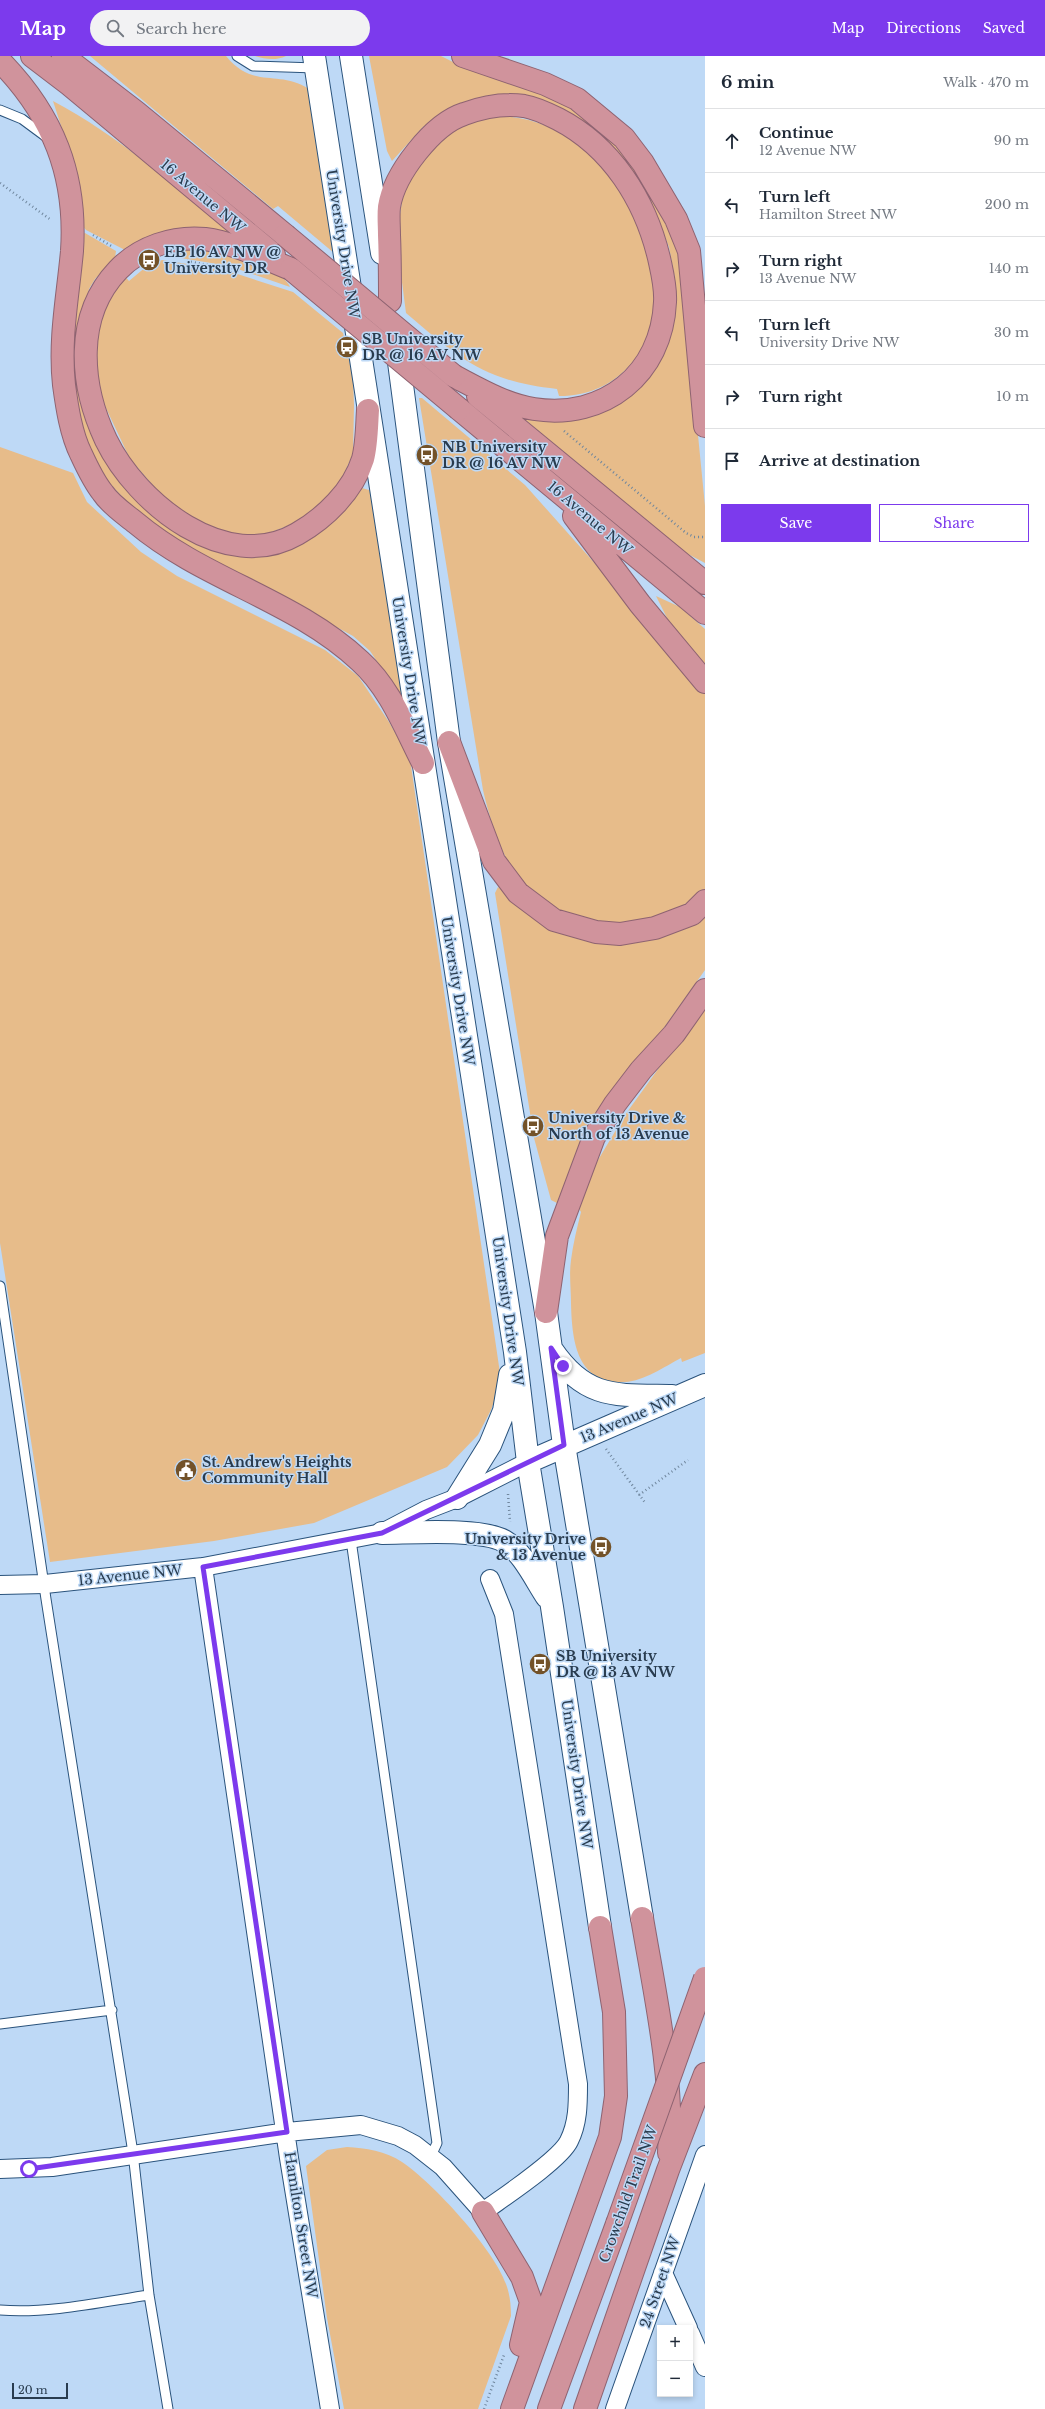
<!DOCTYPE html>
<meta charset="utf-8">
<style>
:root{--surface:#fff;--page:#f2f2f3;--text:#1f2937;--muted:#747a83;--line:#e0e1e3;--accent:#7c3aed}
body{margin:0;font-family:"Libre Baskerville",serif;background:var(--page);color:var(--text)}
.controls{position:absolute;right:12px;bottom:12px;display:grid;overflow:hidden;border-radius:0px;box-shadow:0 2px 6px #0003}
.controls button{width:36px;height:36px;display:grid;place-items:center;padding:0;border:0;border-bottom:1px solid var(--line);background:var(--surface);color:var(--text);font:20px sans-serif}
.scale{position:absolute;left:12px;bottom:10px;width:56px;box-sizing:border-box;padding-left:4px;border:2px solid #293c4f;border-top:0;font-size:11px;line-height:14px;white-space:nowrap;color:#293c4f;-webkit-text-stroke:3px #bed9f6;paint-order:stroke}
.stop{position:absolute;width:12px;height:12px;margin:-9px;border:3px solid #7c3aed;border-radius:50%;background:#fff}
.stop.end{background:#7c3aed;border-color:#fff;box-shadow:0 1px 4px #0008}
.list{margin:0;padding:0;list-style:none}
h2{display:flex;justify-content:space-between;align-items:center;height:52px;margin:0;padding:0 16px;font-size:17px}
h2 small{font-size:13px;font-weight:400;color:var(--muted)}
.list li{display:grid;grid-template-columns:26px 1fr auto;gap:12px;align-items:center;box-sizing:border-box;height:64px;padding:0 16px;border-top:1px solid var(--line)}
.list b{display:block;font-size:15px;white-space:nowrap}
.list p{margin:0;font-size:13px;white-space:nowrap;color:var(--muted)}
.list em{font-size:13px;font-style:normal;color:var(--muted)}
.actions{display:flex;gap:8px;padding:12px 16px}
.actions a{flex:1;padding:9px 0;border:1px solid var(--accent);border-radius:0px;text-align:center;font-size:14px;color:var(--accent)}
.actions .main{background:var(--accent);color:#fff}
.icon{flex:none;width:22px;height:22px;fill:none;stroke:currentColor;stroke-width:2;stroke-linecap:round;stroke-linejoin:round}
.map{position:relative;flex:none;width:705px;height:2353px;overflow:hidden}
header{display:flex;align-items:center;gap:24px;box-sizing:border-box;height:56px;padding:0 20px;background:var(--accent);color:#fff}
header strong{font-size:19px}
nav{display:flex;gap:22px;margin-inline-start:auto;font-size:14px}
.search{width:280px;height:36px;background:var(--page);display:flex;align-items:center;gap:10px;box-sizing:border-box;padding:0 14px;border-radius:22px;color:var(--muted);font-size:15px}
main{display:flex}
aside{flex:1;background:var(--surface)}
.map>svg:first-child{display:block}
.green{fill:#e7bc8a}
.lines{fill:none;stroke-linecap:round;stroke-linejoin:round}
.service-casing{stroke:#2a537c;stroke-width:11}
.minor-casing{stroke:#2a537c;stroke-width:20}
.tertiary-casing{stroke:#2a537c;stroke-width:24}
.trunk-casing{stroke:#8e6371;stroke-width:24}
.path{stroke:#70879e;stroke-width:2.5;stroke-dasharray:1 3;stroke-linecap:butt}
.service{stroke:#fff;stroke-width:9}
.minor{stroke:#fff;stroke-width:18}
.tertiary{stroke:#fff;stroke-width:22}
.trunk{stroke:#d0939c;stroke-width:22}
.trunk-bridge-casing{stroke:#8e6371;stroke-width:24;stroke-linecap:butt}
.trunk-bridge{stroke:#d0939c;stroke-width:22}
.route{stroke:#7c3aed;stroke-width:5}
.labels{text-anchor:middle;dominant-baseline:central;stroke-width:3;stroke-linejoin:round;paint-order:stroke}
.street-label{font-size:14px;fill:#293c4f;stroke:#bed9f6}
.poi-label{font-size:14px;font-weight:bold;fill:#293c4f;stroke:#bed9f6;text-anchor:start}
</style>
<header>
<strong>Map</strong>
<div class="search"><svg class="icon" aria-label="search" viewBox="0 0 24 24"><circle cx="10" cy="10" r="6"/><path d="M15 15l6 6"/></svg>Search here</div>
<nav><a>Map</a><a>Directions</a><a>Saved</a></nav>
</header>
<main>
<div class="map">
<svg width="705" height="2353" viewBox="0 0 705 2353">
<rect width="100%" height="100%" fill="#bed9f6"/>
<path class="green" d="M90,0H226C254,34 277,13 309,33L334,197L278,150L273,153Z
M255,0H286C276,5 265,3 255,0Z
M369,0H441L465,12L559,44L592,63L645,120L677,187L682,217L705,450V507L686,497L518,358L589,357L671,272L676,253L675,223L669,191L651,146L626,106L573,60L452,53L423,71L392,105L387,95Z
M53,45C119,80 174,129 231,177L229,181C184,175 166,167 125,194L86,174L81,168L71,101Z
M499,60C561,62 604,102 634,154C640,164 642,177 646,188C650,198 657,212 657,223C660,284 625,340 559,340L557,333C484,325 460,303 406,257L400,211L399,165L402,145L412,113L446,78L478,64Z
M85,177L116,195L115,202L95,223L89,233L85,252L78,309L153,457L278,496C313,486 342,462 362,432L369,434L373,444L403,644L370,595L353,580L163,477L134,453L110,428L94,401L85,382L72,336L71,283L81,179Z
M202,190C222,196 284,213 290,231L229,210L163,199L162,197Z
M162,204L225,214L293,236L343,277L353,322L354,349L353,398L337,433L308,462L264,479L241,480L205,470L163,441L130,403L105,350L96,319L95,295L98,268L123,218L129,225L147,210Z
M419,342H422L525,429L640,558L705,638V833C653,882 567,878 520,824C502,803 489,761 483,734Z
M0,391L73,417L87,446L141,496L177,520L325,594L358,620L389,666L410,703L501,1324L491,1354L478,1379L447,1411L314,1467L214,1485L50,1506L0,1187Z
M656,540L680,551L705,573V609L668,564Z
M498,831L559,875L705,857V914L608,1051L561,1144L557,1147L551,1144L534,1082L495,837Z
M705,948V1297L682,1306L681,1302C664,1311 644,1325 625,1326C576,1329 572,1284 571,1247C571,1233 569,1218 571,1204C573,1188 577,1172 581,1156L578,1151L595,1109L625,1059Z
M347,2091C365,2092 386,2095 402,2106C432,2126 494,2193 506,2228C510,2239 511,2249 511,2260L478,2353H344L327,2262L306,2110L327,2094Z"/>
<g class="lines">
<g class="service-casing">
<path id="service" d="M237,0L253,10L316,12
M0,54L22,63L45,80
M0,1230L46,1543L133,2097L149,2239L168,2353
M351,1484L437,2087L431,2100
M0,1968L112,1954
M0,2254C47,2258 102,2246 149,2239"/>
</g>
<g class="minor-casing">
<path id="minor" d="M203,1511L289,2102L330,2353
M0,1529L45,1528L203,1511L382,1477L426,1454L457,1442L528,1406
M0,2113L52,2111L287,2076L361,2069L398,2080L415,2089L443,2111L483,2156C502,2142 560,2104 569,2085C578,2067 578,2048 578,2028L504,1558L490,1523
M663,2217L688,2272
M690,2277L705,2311
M615,2353L705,2099"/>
</g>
<g class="tertiary-casing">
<path id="tertiary" d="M314,0L515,1296L528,1406L552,1551L600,1871
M351,0L382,197
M397,291L449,686L546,1256L564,1389L642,1862
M552,1294C586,1344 617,1339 672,1340
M528,1406L705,1329
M457,1442L490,1389L504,1355L510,1319
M382,1477C411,1477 481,1472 504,1485C523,1496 535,1523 547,1541"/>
</g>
<g class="trunk-casing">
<path id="trunk" d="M32,0L70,29L274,199
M63,0L136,56L285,179
M463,0L545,28L577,43L624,82L643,107L676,163L689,195L705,370
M0,5C53,59 77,119 72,195C68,240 59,283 64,329C67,351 71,378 81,398C87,411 94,426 103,437C111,449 125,458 136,467C204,524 295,544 360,605C390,632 405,672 423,707
M291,213C263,202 235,187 205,183C173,180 140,191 118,214C74,260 80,329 106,384C137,448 226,519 297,478C325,462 353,435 363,403C367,388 367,369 368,354
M390,245C390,223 390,201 389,179C389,170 388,160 389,151C394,118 433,68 464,58C483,51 503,47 524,50C536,52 548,58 558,63C612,91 645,144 659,202C662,216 666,231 665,246C662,318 604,364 534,353C506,349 479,333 454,320
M478,340L705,527
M459,353L705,557
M574,460L640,548L705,626
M449,686L494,805L518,837L554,864L596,876L620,878L655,872L692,858L705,845
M546,1256L557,1180L594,1081L615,1048L641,1014L674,978L705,934
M642,1862C655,1939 673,2019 669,2097
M483,2156L522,2221L531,2246L521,2289
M512,2353L610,2081L616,2040L614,1956L600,1871
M549,2353L617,2168
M585,2353L668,2114L705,2018"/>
</g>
<path class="path" d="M0,127L51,164
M93,179L113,191
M187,205L239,215
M564,375L686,477L694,481H705
M606,1393L646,1448
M508,1438L510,1466
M639,1439L688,1404
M484,2353L504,2299"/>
<use href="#service" class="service"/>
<use href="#minor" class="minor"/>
<use href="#tertiary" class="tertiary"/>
<use href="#trunk" class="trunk"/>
<g class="trunk-bridge-casing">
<path id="trunk-bridge" d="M285,179L454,320
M291,213L459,353
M617,2168L705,1922"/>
</g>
<use href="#trunk-bridge" class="trunk-bridge"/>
</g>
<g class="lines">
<path class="route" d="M29,2113L287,2076L203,1511L382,1477L564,1389L551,1292L563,1310"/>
</g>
<defs>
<g id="bus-disc" transform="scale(1.15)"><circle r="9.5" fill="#735229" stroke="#bed9f6"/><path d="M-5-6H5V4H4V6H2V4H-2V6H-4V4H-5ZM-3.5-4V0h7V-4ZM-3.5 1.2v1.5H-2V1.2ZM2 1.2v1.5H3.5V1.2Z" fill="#fff"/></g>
<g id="civic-disc" transform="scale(1.15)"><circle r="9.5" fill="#735229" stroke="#bed9f6"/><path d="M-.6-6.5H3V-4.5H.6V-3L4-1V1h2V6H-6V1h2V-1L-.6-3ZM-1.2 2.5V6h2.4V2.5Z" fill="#fff"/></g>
</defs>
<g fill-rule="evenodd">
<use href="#bus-disc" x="149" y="204"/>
<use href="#bus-disc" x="347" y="291"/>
<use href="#bus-disc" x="427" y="399"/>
<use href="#bus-disc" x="533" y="1070"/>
<use href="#civic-disc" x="186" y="1414"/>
<use href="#bus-disc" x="601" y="1491"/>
<use href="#bus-disc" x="540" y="1608"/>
</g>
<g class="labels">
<g class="street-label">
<text transform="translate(203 140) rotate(40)">16 Avenue NW</text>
<text transform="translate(343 188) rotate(81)">University Drive NW</text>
<text transform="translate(590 462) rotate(40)">16 Avenue NW</text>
<text transform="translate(409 615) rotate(81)">University Drive NW</text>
<text transform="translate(458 935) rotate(81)">University Drive NW</text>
<text transform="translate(508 1255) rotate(82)">University Drive NW</text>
<text transform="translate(629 1362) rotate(-23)">13 Avenue NW</text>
<text transform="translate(130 1519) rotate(-6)">13 Avenue NW</text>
<text transform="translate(577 1718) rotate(82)">University Drive NW</text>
<text transform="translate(628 2138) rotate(-70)">Crowchild Trail NW</text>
<text transform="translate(301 2169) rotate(81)">Hamilton Street NW</text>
<text transform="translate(660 2226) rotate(-71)">24 Street NW</text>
</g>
<g class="poi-label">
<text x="164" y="196">EB 16 AV NW @<tspan x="164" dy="16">University DR</tspan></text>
<text x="362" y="283">SB University<tspan x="362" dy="16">DR @ 16 AV NW</tspan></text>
<text x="442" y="391">NB University<tspan x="442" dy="16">DR @ 16 AV NW</tspan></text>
<text x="548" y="1062">University Drive &amp;<tspan x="548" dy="16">North of 13 Avenue</tspan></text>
<text x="202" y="1406">St. Andrew's Heights<tspan x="202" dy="16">Community Hall</tspan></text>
<text x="586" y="1483" text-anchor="end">University Drive<tspan x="586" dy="16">&amp; 13 Avenue</tspan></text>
<text x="556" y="1600">SB University<tspan x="556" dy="16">DR @ 13 AV NW</tspan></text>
</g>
</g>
</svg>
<div class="controls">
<button>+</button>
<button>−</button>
</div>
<div class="scale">20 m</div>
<div class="stop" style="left:29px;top:2113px"></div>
<div class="stop end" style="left:563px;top:1310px"></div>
</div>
<aside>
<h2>6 min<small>Walk · 470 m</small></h2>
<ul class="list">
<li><svg class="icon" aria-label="ahead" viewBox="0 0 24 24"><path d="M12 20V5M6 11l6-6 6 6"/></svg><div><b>Continue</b><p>12 Avenue NW</p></div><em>90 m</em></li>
<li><svg class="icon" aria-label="left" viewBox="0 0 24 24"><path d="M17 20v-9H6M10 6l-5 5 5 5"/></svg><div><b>Turn left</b><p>Hamilton Street NW</p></div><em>200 m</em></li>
<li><svg class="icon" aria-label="right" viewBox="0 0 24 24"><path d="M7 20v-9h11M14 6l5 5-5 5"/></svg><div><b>Turn right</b><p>13 Avenue NW</p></div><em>140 m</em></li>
<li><svg class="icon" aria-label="left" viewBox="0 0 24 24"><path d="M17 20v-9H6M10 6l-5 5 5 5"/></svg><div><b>Turn left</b><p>University Drive NW</p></div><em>30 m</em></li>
<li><svg class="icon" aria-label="right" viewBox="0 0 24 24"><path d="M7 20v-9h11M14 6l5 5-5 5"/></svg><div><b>Turn right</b></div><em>10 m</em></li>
<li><svg class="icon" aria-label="arrive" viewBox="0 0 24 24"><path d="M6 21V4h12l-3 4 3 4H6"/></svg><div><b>Arrive at destination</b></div></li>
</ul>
<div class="actions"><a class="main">Save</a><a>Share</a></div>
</aside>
</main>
